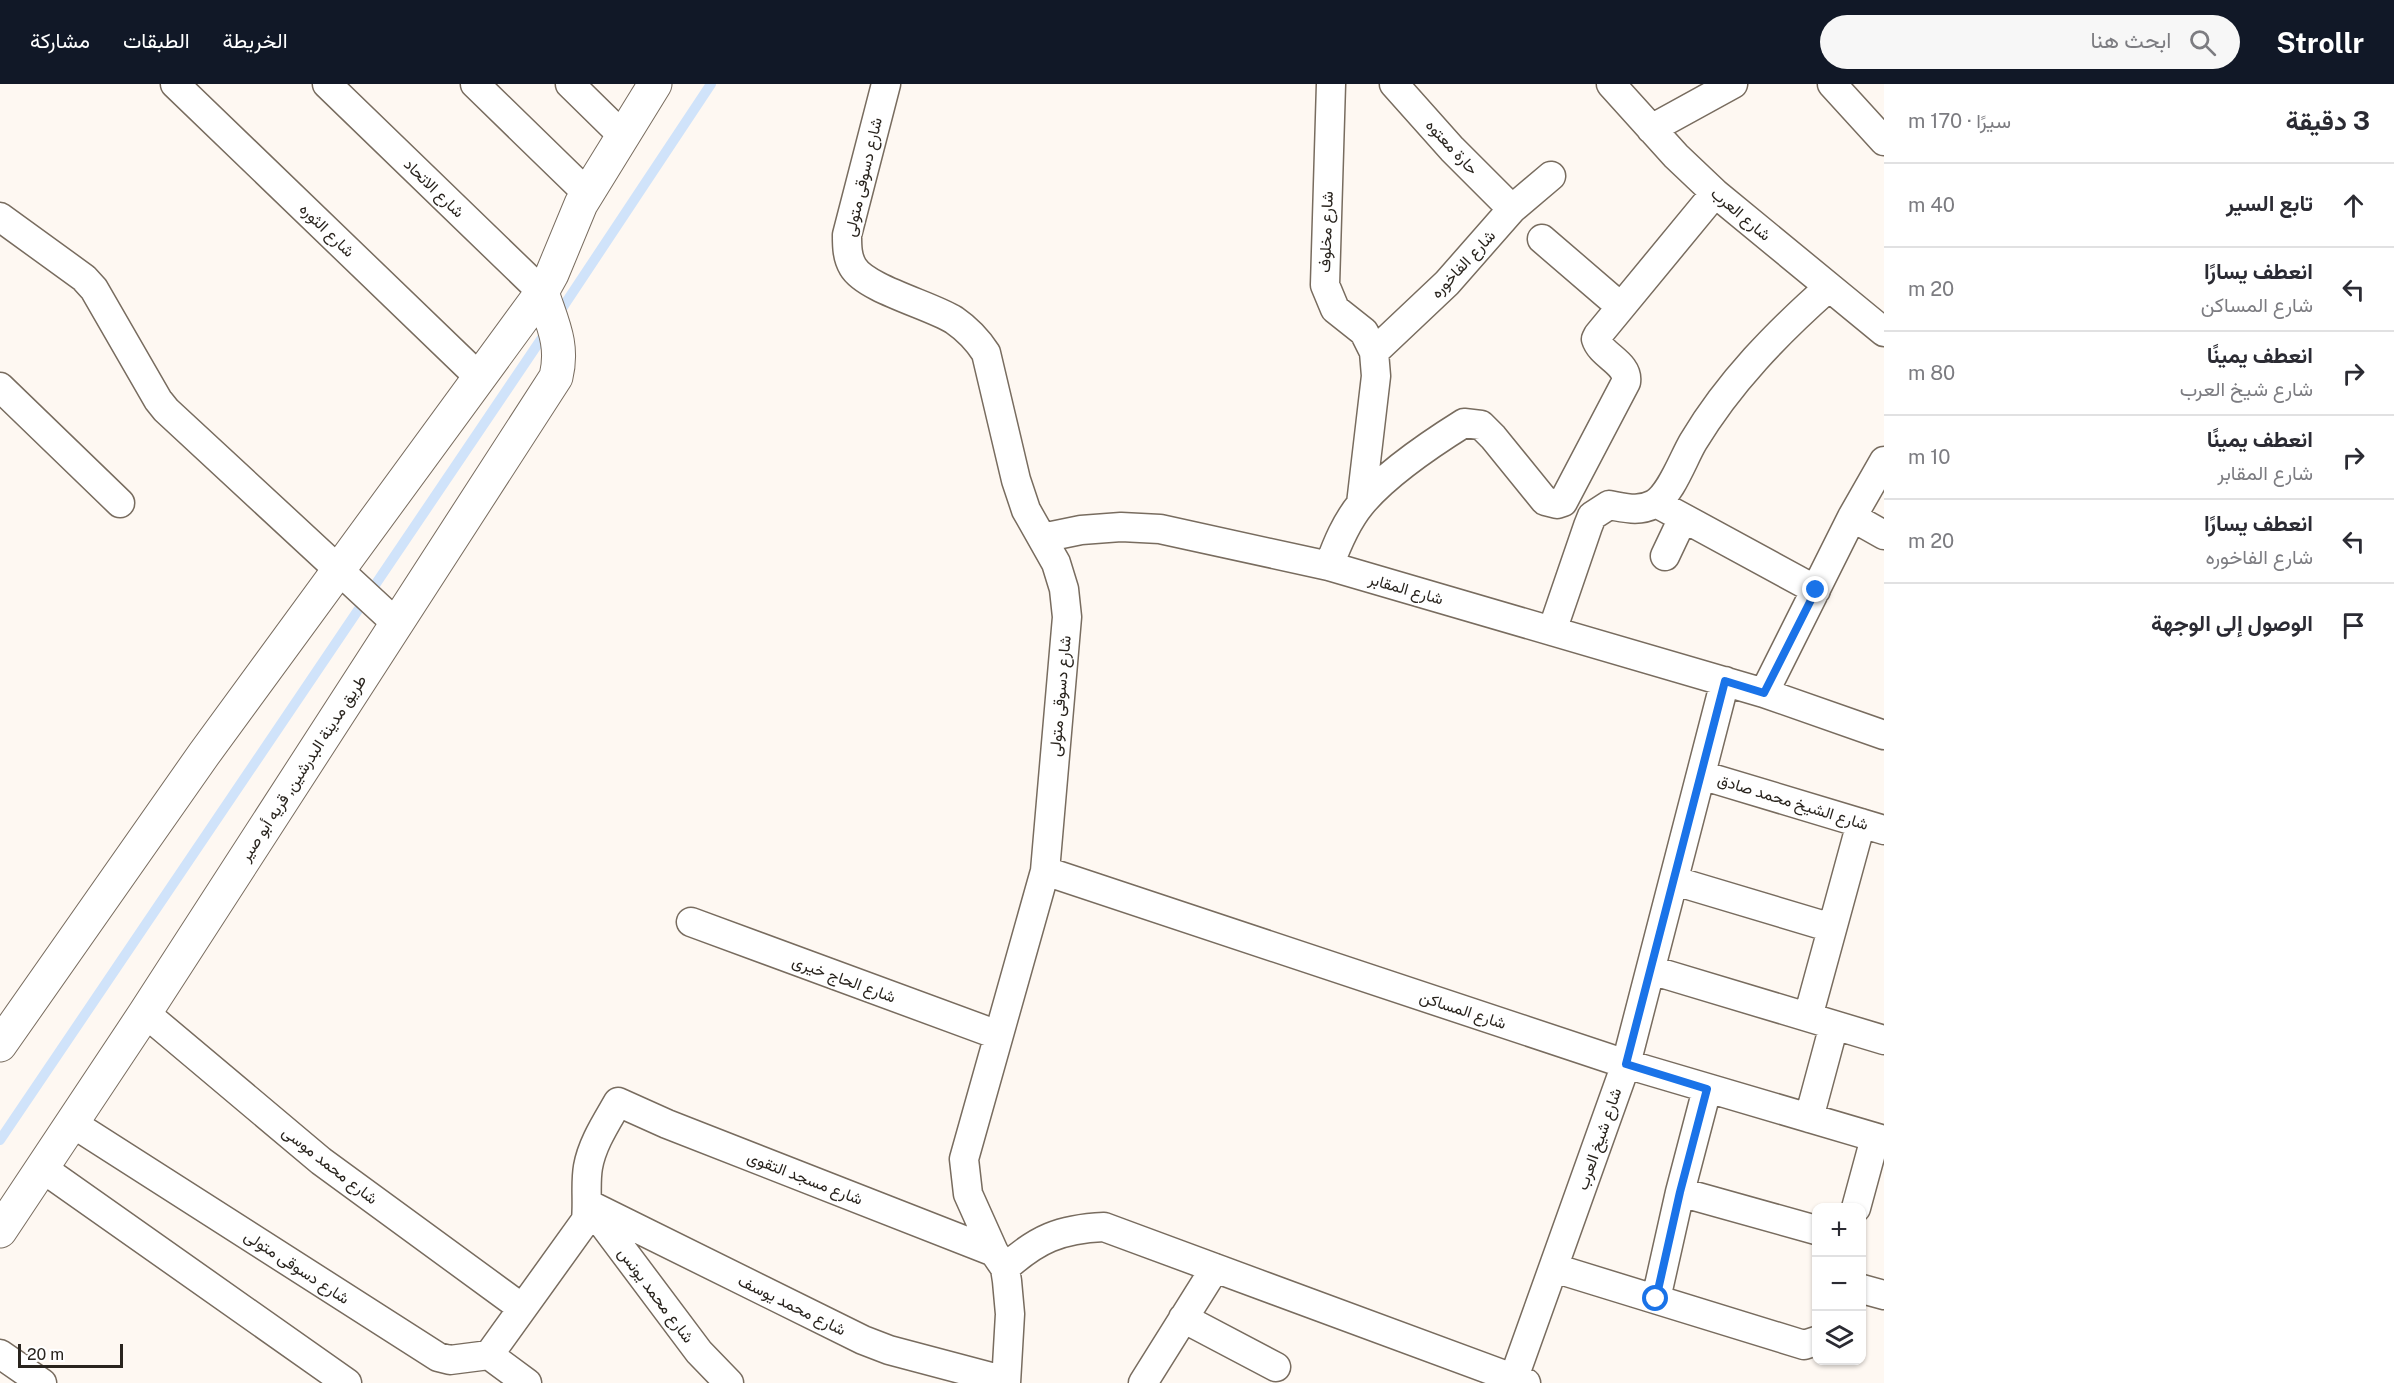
<!DOCTYPE html>
<html lang="ar">
<meta charset="utf-8">
<style>
:root{--surface:#fff;--page:#f7f7f7;--text:#2b2b33;--muted:#7c7c81;--line:#e1e1e2;--accent:#111827}
body{margin:0;font-family:"Public Sans",Vazirmatn,sans-serif;background:var(--page);color:var(--text);direction:rtl}
.controls{position:absolute;right:18px;bottom:18px;display:grid;overflow:hidden;border-radius:12px;box-shadow:0 2px 4px #0004}
.controls button{width:54px;height:54px;display:grid;place-items:center;padding:0;border:0;border-bottom:2px solid var(--line);background:var(--surface);color:var(--text);font:30px sans-serif}
.scale{position:absolute;left:18px;bottom:15px;width:105px;box-sizing:border-box;padding-left:6px;border:3px solid #29241e;border-top:0;font-size:16px;line-height:21px;white-space:nowrap;color:#29241e;-webkit-text-stroke:4px #fff;paint-order:stroke}
.stop{position:absolute;width:18px;height:18px;margin:-14px;border:4px solid #1a73e8;border-radius:50%;background:#fff}
.stop.end{background:#1a73e8;border-color:#fff;box-shadow:0 2px 6px #0008}
.list{margin:0;padding:0;list-style:none}
h2{display:flex;justify-content:space-between;align-items:center;height:78px;margin:0;padding:0 24px;font-size:26px}
h2 small{font-size:20px;font-weight:400;color:var(--muted)}
.list li{display:grid;grid-template-columns:39px 1fr auto;gap:18px;align-items:center;box-sizing:border-box;height:84px;padding:0 24px;border-top:2px solid var(--line)}
.list b{display:block;font-size:22px;white-space:nowrap}
.list p{margin:0;font-size:20px;white-space:nowrap;color:var(--muted)}
.list em{font-size:20px;font-style:normal;color:var(--muted)}
.icon{flex:none;width:33px;height:33px;fill:none;stroke:currentColor;stroke-width:2;stroke-linecap:round;stroke-linejoin:round}
.map{position:relative;flex:none;width:1884px;height:1299px;overflow:hidden;direction:ltr}
header{display:flex;align-items:center;gap:36px;box-sizing:border-box;height:84px;padding:0 30px;background:var(--accent);color:#fff}
header strong{font-size:28px}
nav{display:flex;gap:33px;margin-inline-start:auto;font-size:21px}
.search{width:420px;height:54px;background:var(--page);display:flex;align-items:center;gap:15px;box-sizing:border-box;padding:0 21px;border-radius:33px;color:var(--muted);font-size:22px}
main{display:flex}
aside{flex:1;background:var(--surface)}
.map>svg:first-child{display:block}
.lines{fill:none;stroke-linecap:round;stroke-linejoin:round}
.stream{stroke:#d0e3fa;stroke-width:10}
.minor-casing{stroke:#786c5f;stroke-width:31}
.tertiary-casing{stroke:#786c5f;stroke-width:35}
.minor{stroke:#fff;stroke-width:28}
.tertiary{stroke:#fff;stroke-width:33}
.route{stroke:#1a73e8;stroke-width:8}
.labels{text-anchor:middle;dominant-baseline:central;stroke-width:4.5;stroke-linejoin:round;paint-order:stroke}
.street-label{font-size:16px;fill:#29241e;stroke:#fff}
</style>
<header>
<strong>Strollr</strong>
<div class="search"><svg class="icon" aria-label="search" viewBox="0 0 24 24"><circle cx="10" cy="10" r="6"/><path d="M15 15l6 6"/></svg>ابحث هنا</div>
<nav><a>الخريطة</a><a>الطبقات</a><a>مشاركة</a></nav>
</header>
<main>
<aside>
<h2>3 دقيقة<small>سيرًا · 170 m</small></h2>
<ul class="list">
<li><svg class="icon" aria-label="ahead" viewBox="0 0 24 24"><path d="M12 20V5M6 11l6-6 6 6"/></svg><div><b>تابع السير</b></div><em>40 m</em></li>
<li><svg class="icon" aria-label="left" viewBox="0 0 24 24"><path d="M17 20v-9H6M10 6l-5 5 5 5"/></svg><div><b>انعطف يسارًا</b><p>شارع المساكن</p></div><em>20 m</em></li>
<li><svg class="icon" aria-label="right" viewBox="0 0 24 24"><path d="M7 20v-9h11M14 6l5 5-5 5"/></svg><div><b>انعطف يمينًا</b><p>شارع شيخ العرب</p></div><em>80 m</em></li>
<li><svg class="icon" aria-label="right" viewBox="0 0 24 24"><path d="M7 20v-9h11M14 6l5 5-5 5"/></svg><div><b>انعطف يمينًا</b><p>شارع المقابر</p></div><em>10 m</em></li>
<li><svg class="icon" aria-label="left" viewBox="0 0 24 24"><path d="M17 20v-9H6M10 6l-5 5 5 5"/></svg><div><b>انعطف يسارًا</b><p>شارع الفاخوره</p></div><em>20 m</em></li>
<li><svg class="icon" aria-label="arrive" viewBox="0 0 24 24"><path d="M6 21V4h12l-3 4 3 4H6"/></svg><div><b>الوصول إلى الوجهة</b></div></li>
</ul>
</aside>
<div class="map">
<svg width="1884" height="1299" viewBox="0 0 1884 1299">
<rect width="100%" height="100%" fill="#fef8f2"/>
<g class="lines">
<path class="stream" d="M557,232L711,0
M0,1056L548,245"/>
<g class="minor-casing">
<path id="minor" d="M175,0L479,293
M327,0L542,208
M475,0L587,109
M570,0L623,52
M886,0L847,151C847,162 847,173 853,183C866,205 930,221 954,236C967,245 977,255 986,269L1016,396L1026,426L1056,479L1064,505L1067,533L1045,787L964,1075L968,1110L994,1168L1005,1184L1007,1197L1010,1230L1006,1299
M1331,0L1325,201L1335,225L1364,248L1374,268L1376,292L1361,420
M1394,0L1452,65L1512,125
M1611,0L1676,72L1715,109L1884,248
M1832,0L1884,57
M1651,45L1733,0
M0,133L84,194L94,205L158,316L166,326L397,540
M1542,155L1621,223
M1374,268L1447,199L1512,125L1551,92
M0,303L120,419
M1656,419L1816,506
M1852,433L1884,451
M1042,454L1081,446L1121,443L1160,445L1329,482L1764,609L1884,651
M1665,472L1683,434
M1329,482C1337,460 1346,438 1361,420C1385,391 1432,359 1464,339L1481,341L1493,353L1545,417L1557,420L1563,418L1626,298C1629,279 1601,272 1596,255L1598,251L1715,109
M1552,547L1588,442L1592,432L1609,421C1626,424 1639,428 1654,420C1671,410 1683,375 1693,358C1729,298 1777,249 1829,203
M1764,609L1852,433L1884,377
M1701,691L1884,746
M1045,787L1626,980L1884,1056
M1675,797L1832,844
M691,838L998,951
M1651,886L1884,956
M145,929L321,1077L522,1224
M1808,933L1861,739
M1809,1034L1834,941
M72,1039L438,1273L450,1276L489,1271L527,1299
M42,1084L347,1299
M1680,1108L1816,1146
M588,1120L863,1256L889,1266L1006,1297
M591,1124L699,1268L729,1299
M1856,1124L1875,1054
M1005,1184C1037,1155 1060,1145 1104,1143L1526,1299
M1554,1184L1804,1261L1816,1257
M1862,1205L1884,1211
M1656,1215L1680,1108L1707,1005
M1183,1234L1276,1283
M0,1270L42,1299
M489,1271L586,1136C588,1118 585,1100 588,1083C592,1060 606,1039 618,1018L667,1040L994,1168
M1143,1299L1215,1184
M1512,1299L1626,980L1725,597"/>
</g>
<g class="tertiary-casing">
<path id="tertiary" d="M0,961L204,670L542,208L552,190L581,120L655,0
M0,1147L145,929L556,293C564,260 552,239 542,208"/>
</g>
<use href="#minor" class="minor"/>
<use href="#tertiary" class="tertiary"/>
</g>
<g class="lines">
<path class="route" d="M1656,1215L1680,1108L1707,1005L1626,980L1725,597L1764,609L1816,506"/>
</g>
<g class="labels">
<g class="street-label">
<text transform="translate(1452 63) rotate(47)">حارة معتوه</text>
<text transform="translate(863 93) rotate(-77)">شارع دسوقى متولى</text>
<text transform="translate(434 104) rotate(44)">شارع الاتحاد</text>
<text transform="translate(1741 130) rotate(40)">شارع العرب</text>
<text transform="translate(327 146) rotate(44)">شارع الثوره</text>
<text transform="translate(1326 148) rotate(-88)">شارع مخلوف</text>
<text transform="translate(1463 180) rotate(-47)">شارع الفاخوره</text>
<text transform="translate(1406 505) rotate(16)">شارع المقابر</text>
<text transform="translate(1060 612) rotate(-85)">شارع دسوقى متولى</text>
<text transform="translate(303 684) rotate(-57)">طريق مدينة البدرشين, قريه أبو صير</text>
<text transform="translate(1793 718) rotate(17)">شارع الشيخ محمد صادق</text>
<text transform="translate(844 895) rotate(20)">شارع الحاج خيرى</text>
<text transform="translate(1463 926) rotate(18)">شارع المساكن</text>
<text transform="translate(1599 1055) rotate(-71)">شارع شيخ العرب</text>
<text transform="translate(330 1081) rotate(38)">شارع محمد موسى</text>
<text transform="translate(805 1094) rotate(21)">شارع مسجد التقوى</text>
<text transform="translate(297 1183) rotate(33)">شارع دسوقى متولى</text>
<text transform="translate(656 1211) rotate(53)">شارع محمد يونس</text>
<text transform="translate(792 1221) rotate(26)">شارع محمد يوسف</text>
</g>
</g>
</svg>
<div class="controls">
<button>+</button>
<button>−</button>
<button><svg class="icon" aria-label="layers" viewBox="0 0 24 24"><path d="M12 4l9 5-9 5-9-5zM3 14l9 5 9-5"/></svg></button>
</div>
<div class="scale">20 m</div>
<div class="stop" style="left:1656px;top:1215px"></div>
<div class="stop end" style="left:1816px;top:506px"></div>
</div>
</main>
